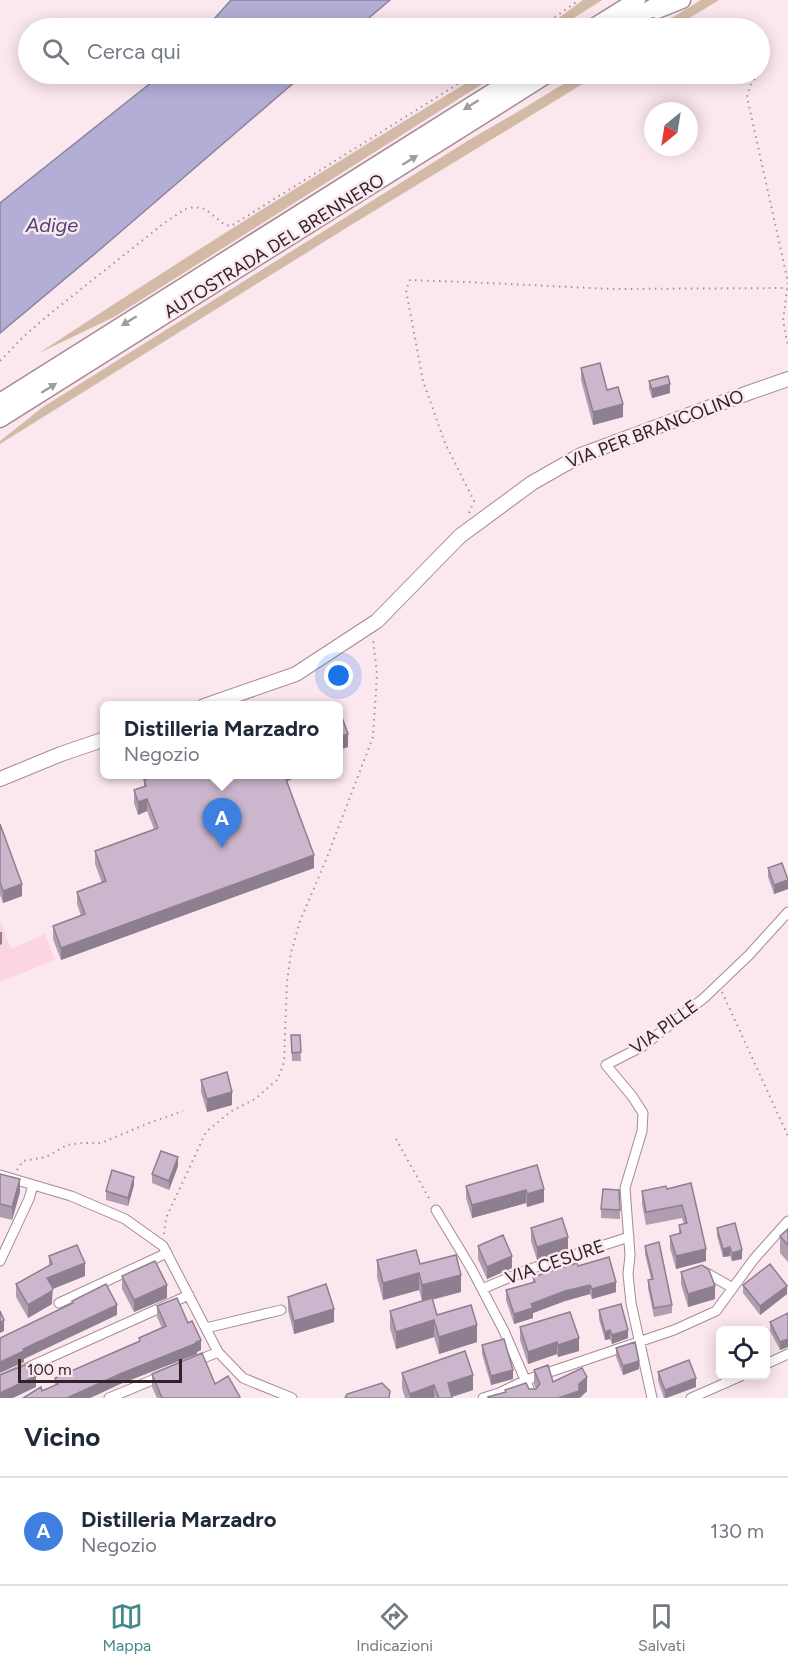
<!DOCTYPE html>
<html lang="it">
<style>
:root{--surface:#fff;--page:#f2f2f3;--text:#1f2937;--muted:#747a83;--line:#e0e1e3;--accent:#428988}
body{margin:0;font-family:Figtree,sans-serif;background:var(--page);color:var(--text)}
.controls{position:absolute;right:18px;bottom:18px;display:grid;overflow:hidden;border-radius:9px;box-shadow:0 3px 15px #0003}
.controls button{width:54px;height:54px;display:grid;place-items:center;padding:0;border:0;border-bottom:2px solid var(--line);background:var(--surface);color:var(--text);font:30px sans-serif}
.compass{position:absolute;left:644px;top:102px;width:54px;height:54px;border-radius:50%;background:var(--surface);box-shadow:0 3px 15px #0003;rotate:210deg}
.scale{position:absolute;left:18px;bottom:15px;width:164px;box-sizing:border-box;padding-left:6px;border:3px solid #2f2327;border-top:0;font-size:16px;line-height:21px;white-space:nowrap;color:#2f2327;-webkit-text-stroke:4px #fbe7ee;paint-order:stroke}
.you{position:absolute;left:339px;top:676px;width:21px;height:21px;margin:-15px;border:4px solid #fff;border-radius:50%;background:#1a73e8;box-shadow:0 0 0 9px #1a73e833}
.badge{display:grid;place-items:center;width:39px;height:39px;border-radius:50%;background:var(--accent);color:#fff;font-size:20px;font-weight:700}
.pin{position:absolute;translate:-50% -50px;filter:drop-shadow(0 2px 3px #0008)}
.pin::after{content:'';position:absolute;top:32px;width:21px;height:18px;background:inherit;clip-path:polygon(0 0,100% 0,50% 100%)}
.popup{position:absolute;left:100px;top:701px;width:243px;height:78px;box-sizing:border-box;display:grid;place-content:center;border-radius:9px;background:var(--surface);filter:drop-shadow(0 2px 4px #0005);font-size:20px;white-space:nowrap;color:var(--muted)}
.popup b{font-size:22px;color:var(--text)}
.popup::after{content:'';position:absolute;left:50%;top:100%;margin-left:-12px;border:12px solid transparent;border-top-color:var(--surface)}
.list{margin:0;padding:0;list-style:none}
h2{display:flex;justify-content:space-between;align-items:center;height:78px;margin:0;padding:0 24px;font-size:26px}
h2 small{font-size:20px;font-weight:400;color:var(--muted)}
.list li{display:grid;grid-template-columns:39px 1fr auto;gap:18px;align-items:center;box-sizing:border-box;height:108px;padding:0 24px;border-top:2px solid var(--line)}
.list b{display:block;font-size:22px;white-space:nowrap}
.list p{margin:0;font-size:20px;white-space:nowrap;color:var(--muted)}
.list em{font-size:20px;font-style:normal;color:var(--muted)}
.icon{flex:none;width:33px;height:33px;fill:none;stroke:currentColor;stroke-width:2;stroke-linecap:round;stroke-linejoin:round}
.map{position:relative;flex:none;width:788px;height:1398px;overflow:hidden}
.search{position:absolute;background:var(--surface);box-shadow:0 3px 15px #0003;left:18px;right:18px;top:18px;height:66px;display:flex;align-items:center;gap:15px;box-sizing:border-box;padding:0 21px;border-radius:33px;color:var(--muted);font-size:22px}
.sheet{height:186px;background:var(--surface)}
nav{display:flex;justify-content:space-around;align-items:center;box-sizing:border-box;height:84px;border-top:2px solid var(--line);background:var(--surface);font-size:16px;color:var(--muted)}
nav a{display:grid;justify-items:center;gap:3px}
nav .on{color:var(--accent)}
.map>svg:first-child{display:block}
.built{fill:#fdd4e3}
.green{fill:#d3baa7}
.water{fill:#b2aed5;stroke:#8b84a1;stroke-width:1.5}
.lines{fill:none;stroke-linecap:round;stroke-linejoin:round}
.minor-casing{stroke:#a78994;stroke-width:11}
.secondary-casing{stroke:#a78994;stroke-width:16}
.motorway-casing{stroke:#a78994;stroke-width:19}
.path{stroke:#a5949a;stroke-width:2;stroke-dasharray:1.5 4.5;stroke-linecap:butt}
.minor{stroke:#fff;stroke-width:9}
.secondary{stroke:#fff;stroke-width:14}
.motorway{stroke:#fff;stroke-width:16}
.wall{fill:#af9db0}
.shaded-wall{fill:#8e7f90}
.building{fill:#cbb6cd;stroke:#8e7f90;stroke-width:1.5}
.oneway{fill:#a19c9e}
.labels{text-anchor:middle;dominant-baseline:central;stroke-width:5;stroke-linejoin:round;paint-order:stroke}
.street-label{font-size:18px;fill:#2f2327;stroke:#fbe7ee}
.water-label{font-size:20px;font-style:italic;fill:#4d4479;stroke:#fbe7ee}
</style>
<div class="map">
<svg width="788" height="1398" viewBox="0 0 788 1398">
<rect width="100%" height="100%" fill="#fbe7ee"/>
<path class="built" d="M0,921L11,949L45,934L55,960L0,982V945L2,944L0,940Z"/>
<path class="green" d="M583,0H602L558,28H545Z
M701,0H719L673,28H655Z
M481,74H498L114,317L39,353C185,257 332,165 481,74Z
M580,74H599L351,225L0,444V441L43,407L469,140L519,111Z"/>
<path class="water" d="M231,0H390L357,28H206Z
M162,74H304L97,252L0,333V203Z"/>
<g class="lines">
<g class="minor-casing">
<path id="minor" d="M0,1175L71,1196L125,1219L163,1246L218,1352L243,1378L292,1398
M436,1210L471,1268L504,1331L533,1398
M0,1261L29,1199L33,1185
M703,1271L733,1288
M482,1289L527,1270L629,1237
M59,1303L167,1253
M206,1328L281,1310
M194,1362L218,1352
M766,1364L788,1354
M0,1380L189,1295
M109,1398L162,1376
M483,1398L499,1393L526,1380L674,1330L716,1311L754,1259L788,1221
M652,1398L631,1303L628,1274L630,1255L625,1188L642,1131L643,1113L632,1096L606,1065L643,1046L704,998L749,955L788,912
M691,1398L741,1376"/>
</g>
<g class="secondary-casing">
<path id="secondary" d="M204,706L296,674L377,621L460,536L532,483L581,455L748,393L788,379
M0,779L61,754L105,739"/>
</g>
<g class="motorway-casing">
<path id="motorway" d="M657,10L682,0
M592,28L637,0
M619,28L665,0
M0,402L521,74
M0,419L548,74"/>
</g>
<path class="path" d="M540,28L579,0
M760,70L769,55
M758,74L750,86L747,97L788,282L783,321L788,346
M0,361L23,337L51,313L163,224L185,209L194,207L205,209L225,225L231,226L474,74
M469,513L474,501L445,443L423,381L406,290L410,280L489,283L611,289L787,288
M722,992L788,1136
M396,1139L431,1202
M17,1170L23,1161L46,1157L67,1145L83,1143H101L149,1123L183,1111
M164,1234L166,1218L206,1132L230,1112L255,1099L278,1079L284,1062L287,982L291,953L300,921L326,860L373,737L377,674L373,639"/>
<use href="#minor" class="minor"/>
<use href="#secondary" class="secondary"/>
<use href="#motorway" class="motorway"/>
</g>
<path class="wall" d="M581,368L607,390L623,417L593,425L581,380Z
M649,381L670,393L652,398L649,389Z
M305,774L287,781L314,868L61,960L53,939V926L81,916L77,904V892L102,883L95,864V851L154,829L147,811L138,815L134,803V790L144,786V780Z
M0,824L22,896L3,903L0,895Z
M768,868L788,889L774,894L768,877Z
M291,1035H300L301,1061H292Z
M201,1080L232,1105L207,1112L201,1092Z
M178,1166L169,1190L152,1183V1174Z
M0,1174L20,1192L12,1220L0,1217Z
M691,1183L706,1261L676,1269L670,1248V1236L679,1233V1225L684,1224L682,1218L646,1225L642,1204V1191L667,1189Z
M134,1185L128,1206L106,1200V1191Z
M466,1186L544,1189V1202L527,1207L526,1203L472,1218L466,1198Z
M601,1209L620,1210V1219L601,1218Z
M531,1228L568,1250L537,1260L531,1241Z
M717,1228L742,1259L732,1261L730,1256L723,1257L717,1236Z
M788,1229V1262L780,1253V1236Z
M478,1246L512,1268L487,1279L478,1259Z
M645,1246L672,1305V1313L654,1317L648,1288V1280L651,1279L645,1254Z
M49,1256L85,1276L53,1289L52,1304L28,1318L16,1297V1284L49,1266Z
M377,1260L420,1264L461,1292L432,1300L437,1315L477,1342L439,1354L434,1337L396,1349L390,1328V1311L422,1301L419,1290L383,1300L377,1277Z
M578,1266L616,1292L592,1299L590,1294L565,1301L533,1313V1318L514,1324L506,1300V1290L533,1282V1277Z
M681,1272L715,1299L688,1307L681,1284Z
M122,1276L167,1298L134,1312L122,1289Z
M743,1285L787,1294L760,1315L743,1293Z
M288,1297L334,1322L294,1334L288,1310Z
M157,1306L188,1323L201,1350L197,1352V1354L120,1384L90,1398H23L55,1385V1378L139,1341V1338L162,1328L157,1317Z
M599,1310L628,1338L612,1344L610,1339L605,1340L599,1319Z
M770,1322L788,1347L780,1350L770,1331Z
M520,1327L579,1351L558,1357L557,1354L528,1364L520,1340Z
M482,1345L513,1379L491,1385L482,1354Z
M616,1348L639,1369L623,1375L616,1357Z
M534,1370L553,1382L587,1391L580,1398H488V1397L505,1392V1390L536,1389L534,1384Z
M658,1372L696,1387L667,1398H664L658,1381Z
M402,1373L473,1390L452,1397V1398H405L402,1388Z
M152,1374L215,1384L240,1398H157L152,1387Z"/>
<path class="shaded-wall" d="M670,384V393L652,398V389Z
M623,404V417L593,425V412Z
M348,734V747L339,750V737Z
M282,774H305L282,783Z
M147,799V811L138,815V802Z
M314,855V868L61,960V948Z
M788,880V889L774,894V885Z
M22,884V896L3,903V891Z
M0,932H2V944L0,945Z
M232,1092V1105L207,1112V1099Z
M178,1157V1166L169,1190V1181Z
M134,1177V1185L128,1206V1198Z
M20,1179V1192L12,1220V1207Z
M544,1189V1202L527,1207V1194Z
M526,1190V1203L472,1218V1205Z
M568,1237V1250L537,1260V1247Z
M730,1247V1256L723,1257V1249Z
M706,1249V1261L676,1269V1256Z
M742,1250V1259L732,1261V1253Z
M512,1256V1268L487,1279V1267Z
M85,1263V1276L47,1291V1278Z
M419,1273V1290L383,1300V1283Z
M461,1275V1292L422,1302V1285Z
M616,1282V1292L592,1299V1289Z
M167,1285V1298L134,1312V1300Z
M590,1285V1294L565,1301L533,1313V1318L514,1324V1314L531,1304L565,1291Z
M715,1286V1299L688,1307V1294Z
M787,1286V1294L760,1315V1306Z
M52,1291V1304L28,1318V1305Z
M117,1305V1315L24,1359V1362L0,1373V1362L23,1349Z
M334,1309V1322L294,1334V1321Z
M4,1320V1331L0,1333V1323Z
M434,1320V1337L396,1349V1332Z
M477,1325V1342L439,1354V1337Z
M610,1330V1339L605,1340V1332Z
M628,1330V1338L612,1344V1335Z
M579,1338V1351L558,1357V1345Z
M788,1339V1347L780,1350V1342Z
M201,1340V1350L197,1352V1354L120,1384L90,1398H67L120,1374Z
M557,1342V1354L528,1364V1352Z
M639,1361V1369L623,1375V1366Z
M513,1370V1379L491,1385V1376Z
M473,1375V1390L448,1398V1383Z
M36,1376V1387L13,1398H0V1393Z
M587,1377V1391L579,1398V1384Z
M696,1378V1387L665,1398V1390Z
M434,1385V1398H410V1394Z
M579,1391V1398H558Z"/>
<path class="building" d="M600,363L607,390L618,387L623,404L593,412L581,368Z
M668,376L670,384L652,389L649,381Z
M336,702L338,705H326Z
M339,709L348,734L339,737Z
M159,774H284L314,855L61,948L53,926L85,914L77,892L106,881L95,851L158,828L147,799L138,802L134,790L146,786L144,780Z
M0,824L22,884L3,891L0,882Z
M782,863L788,880L774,885L768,868Z
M291,1035H300L301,1052L292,1053Z
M227,1072L232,1092L207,1099L201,1080Z
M161,1151L178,1157L169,1181L152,1174Z
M537,1165L544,1189L527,1194L526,1190L472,1205L466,1186Z
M112,1170L134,1177L128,1198L106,1191Z
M0,1174L20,1179L12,1207L0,1204Z
M691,1183L706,1249L676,1256L670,1236L681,1233L679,1225L687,1223L682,1205L646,1212L642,1191L666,1186L667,1189Z
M603,1189L619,1190L620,1210L601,1209Z
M562,1218L568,1237L537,1247L531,1228Z
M735,1223L742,1250L732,1253L730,1247L723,1249L717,1228Z
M788,1229V1245L780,1236Z
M503,1235L512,1256L487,1267L478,1246Z
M659,1242L672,1305L654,1308L648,1280L653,1279L645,1246Z
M77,1245L85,1263L47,1278L53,1288L52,1291L28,1305L16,1284L52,1264L49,1256Z
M416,1250L420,1264L456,1255L461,1275L422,1285L419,1273L383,1283L377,1260Z
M609,1257L616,1282L592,1289L590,1285L565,1291L531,1304L533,1308L514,1314L506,1290L535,1282L533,1277L577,1263L578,1266Z
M155,1261L167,1285L134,1300L122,1276Z
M770,1264L787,1286L760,1306L743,1285Z
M702,1265L709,1270L715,1286L688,1294L681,1272Z
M106,1284L117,1305L23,1349L24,1351L0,1362V1338L73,1303L72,1301Z
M326,1284L334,1309L294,1321L288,1297Z
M177,1298L188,1323L192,1321L201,1340L196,1342L197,1343L120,1374L67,1398H23L41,1387L42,1391L58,1384L55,1378L140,1341L139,1338L166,1326L157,1306Z
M432,1298L437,1315L471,1305L477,1325L439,1337L434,1320L396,1332L390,1311Z
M621,1304L628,1330L612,1335L610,1330L605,1332L599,1310Z
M0,1311L4,1320L0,1323Z
M570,1312L579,1338L558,1345L557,1342L528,1352L520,1327Z
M788,1313V1339L780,1342L770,1322Z
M504,1339L513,1370L491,1376L482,1345Z
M635,1342L639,1361L623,1366L616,1348Z
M465,1351L473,1375L448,1383L452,1398H439L434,1385L410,1394L402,1373Z
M202,1353L215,1384L228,1376L240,1397L237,1398H162L152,1374Z
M689,1360L696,1378L665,1390L658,1372Z
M30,1363L36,1376L0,1393V1375Z
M548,1365L553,1382L582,1368L587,1377L579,1384V1391L558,1398H489L488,1397L506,1392L505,1390L526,1383L529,1389H536L540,1384L534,1370Z
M382,1383L390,1391L389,1398H345L347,1394Z"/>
<defs><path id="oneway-solid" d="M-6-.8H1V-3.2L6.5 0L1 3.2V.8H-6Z" transform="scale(1.5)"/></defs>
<g class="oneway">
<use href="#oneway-solid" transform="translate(471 105) rotate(148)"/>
<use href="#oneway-solid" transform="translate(410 160) rotate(-32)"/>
<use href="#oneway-solid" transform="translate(129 321) rotate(148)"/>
<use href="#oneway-solid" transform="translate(49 388) rotate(-32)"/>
</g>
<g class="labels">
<g class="street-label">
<text transform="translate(274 246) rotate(-32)">AUTOSTRADA DEL BRENNERO</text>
<text transform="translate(655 429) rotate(-21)">VIA PER BRANCOLINO</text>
<text transform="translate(664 1027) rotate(-36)">VIA PILLE</text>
<text transform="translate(555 1262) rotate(-19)">VIA CESURE</text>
</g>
<g class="water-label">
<text x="52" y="225">Adige</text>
</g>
</g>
</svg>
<div class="controls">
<button><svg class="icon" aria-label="locate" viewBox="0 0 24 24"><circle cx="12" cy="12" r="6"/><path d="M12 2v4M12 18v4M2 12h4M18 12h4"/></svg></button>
</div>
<svg class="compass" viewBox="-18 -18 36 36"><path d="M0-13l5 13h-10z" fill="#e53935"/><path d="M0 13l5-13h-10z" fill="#747a83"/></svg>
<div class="scale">100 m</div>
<div class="you"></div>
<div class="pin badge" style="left:222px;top:848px;background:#3f7fe0">A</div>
<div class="popup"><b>Distilleria Marzadro</b>Negozio</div>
<div class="search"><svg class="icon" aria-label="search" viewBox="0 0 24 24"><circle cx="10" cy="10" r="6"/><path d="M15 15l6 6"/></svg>Cerca qui</div>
</div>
<section class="sheet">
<h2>Vicino<small></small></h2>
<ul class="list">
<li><span class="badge" style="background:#3f7fe0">A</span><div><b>Distilleria Marzadro</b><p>Negozio</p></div><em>130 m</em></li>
</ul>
</section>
<nav>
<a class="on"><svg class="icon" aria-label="map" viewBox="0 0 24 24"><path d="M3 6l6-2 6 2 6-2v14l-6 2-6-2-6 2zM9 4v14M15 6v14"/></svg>Mappa</a>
<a><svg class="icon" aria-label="directions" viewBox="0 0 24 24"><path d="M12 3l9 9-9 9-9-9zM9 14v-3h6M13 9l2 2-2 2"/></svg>Indicazioni</a>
<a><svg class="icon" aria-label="saved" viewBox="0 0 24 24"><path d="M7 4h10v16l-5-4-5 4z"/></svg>Salvati</a>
</nav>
